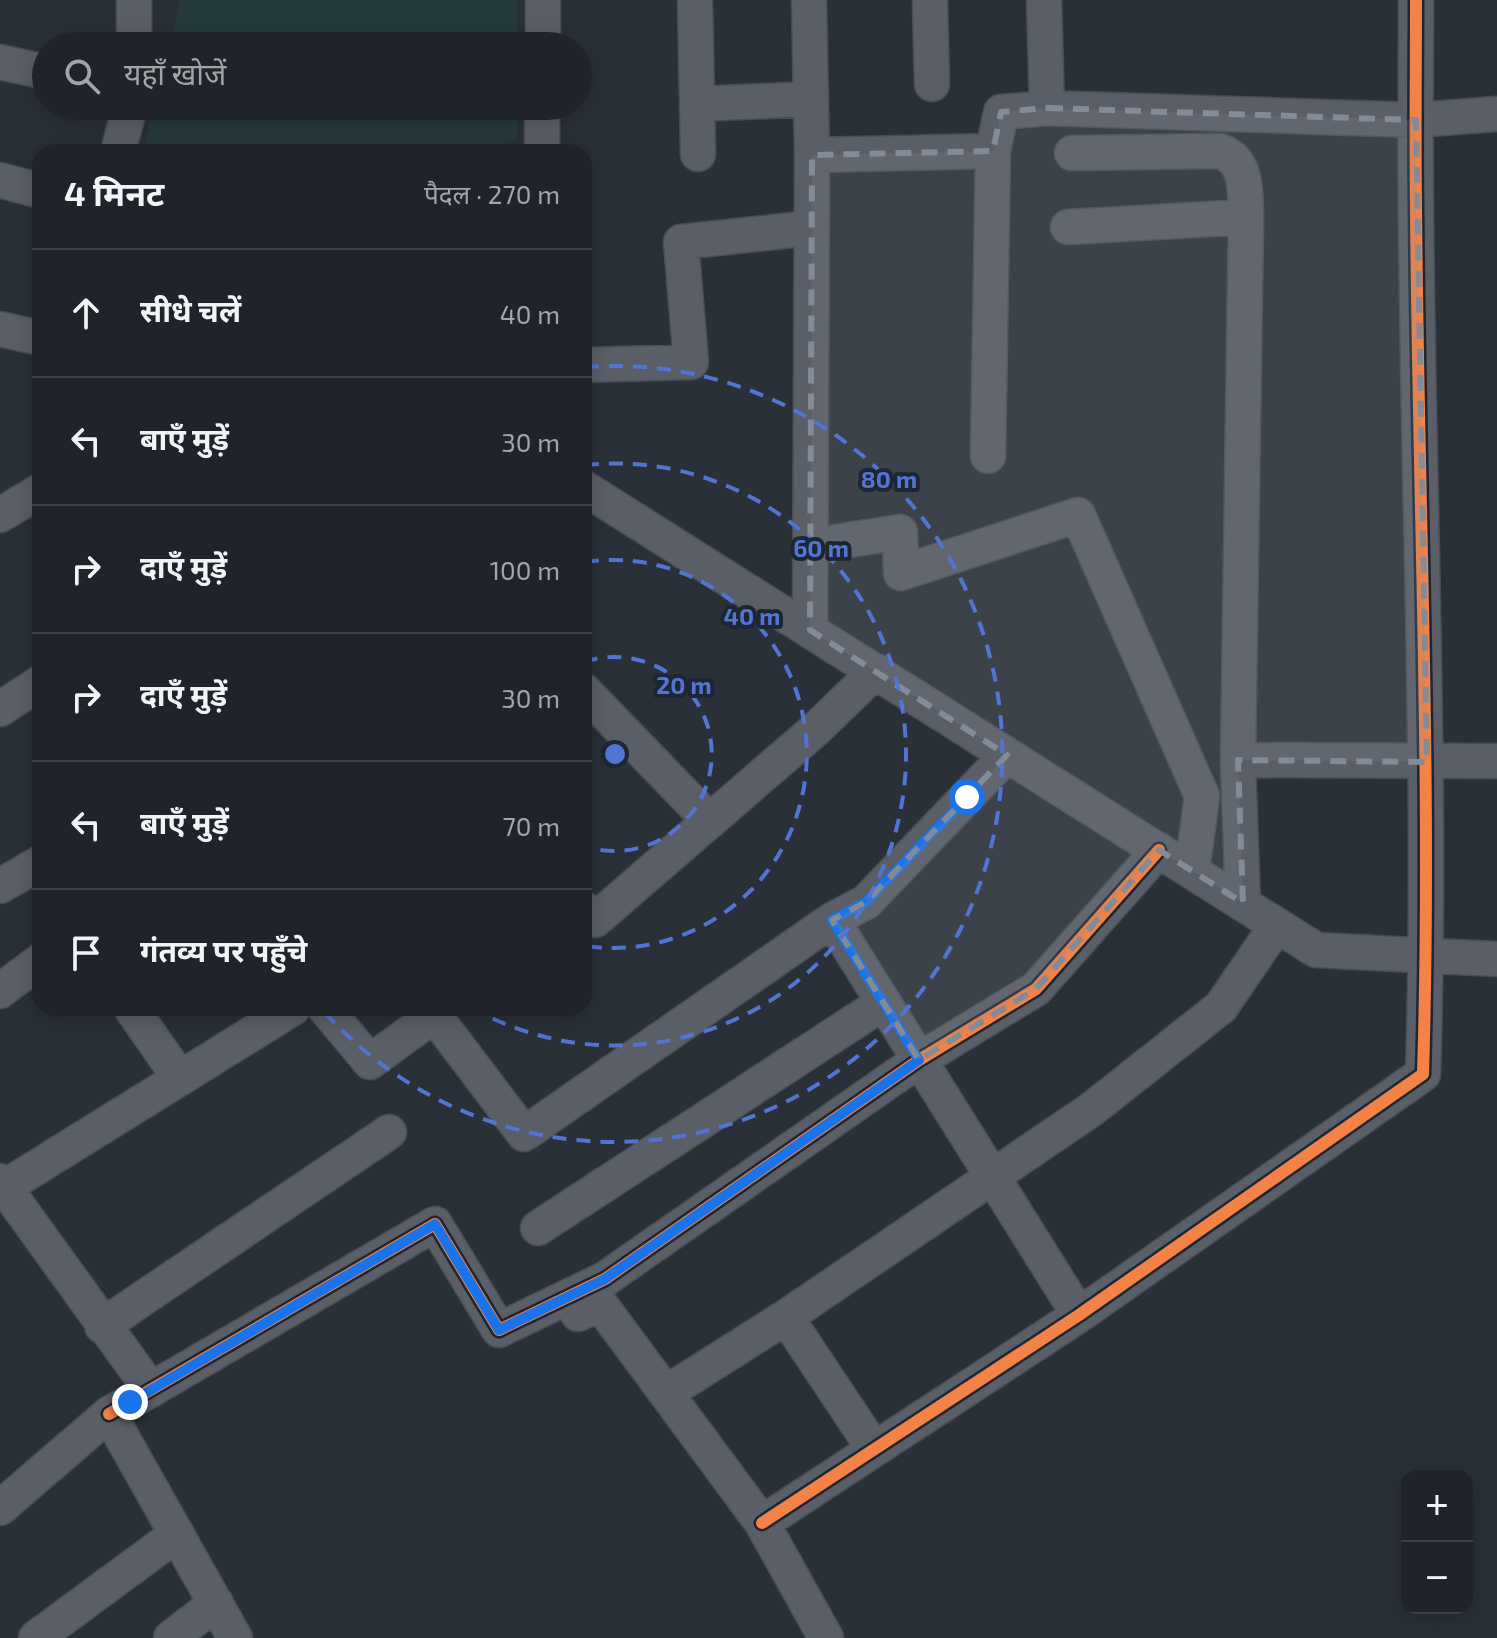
<!DOCTYPE html>
<html lang="hi">
<meta charset="utf-8">
<style>
:root{--surface:#20242a;--page:#2d3036;--text:#f1f3f6;--muted:#a2a4a8;--line:#3d4147}
body{margin:0;font-family:"Exo 2","Noto Sans Devanagari",sans-serif;background:var(--page);color:var(--text)}
.controls{position:absolute;right:24px;bottom:24px;display:grid;overflow:hidden;border-radius:16px;box-shadow:0 4px 20px #0003}
.controls button{width:72px;height:72px;display:grid;place-items:center;padding:0;border:0;border-bottom:2px solid var(--line);background:var(--surface);color:var(--text);font:40px sans-serif}
.stop{position:absolute;width:24px;height:24px;margin:-18px;border:6px solid #1a73e8;border-radius:50%;background:#fff}
.stop.end{background:#1a73e8;border-color:#fff;box-shadow:0 2px 8px #0008}
.list{margin:0;padding:0;list-style:none}
h2{display:flex;justify-content:space-between;align-items:center;height:104px;margin:0;padding:0 32px;font-size:34px}
h2 small{font-size:26px;font-weight:400;color:var(--muted)}
.list li{display:grid;grid-template-columns:52px 1fr auto;gap:24px;align-items:center;box-sizing:border-box;height:128px;padding:0 32px;border-top:2px solid var(--line)}
.list b{display:block;font-size:30px;white-space:nowrap}
.list em{font-size:26px;font-style:normal;color:var(--muted)}
.icon{flex:none;width:44px;height:44px;fill:none;stroke:currentColor;stroke-width:2;stroke-linecap:round;stroke-linejoin:round}
.map{position:relative;flex:none;width:1497px;height:1638px;overflow:hidden}
.search{position:absolute;background:var(--surface);box-shadow:0 4px 20px #0003;left:32px;top:32px;width:560px;height:88px;display:flex;align-items:center;gap:20px;box-sizing:border-box;padding:0 28px;border-radius:44px;color:var(--muted);font-size:30px}
.panel{position:absolute;background:var(--surface);box-shadow:0 4px 20px #0003;left:32px;top:144px;width:560px;height:872px;border-radius:24px}
.map>svg:first-child{display:block}
.green{fill:#273a3e}
.lines{fill:none;stroke-linecap:round;stroke-linejoin:round}
.minor-casing{stroke:#484c53;stroke-width:37}
.minor{stroke:#5a5e66;stroke-width:34}
.cycleway-casing{stroke:#1d2633;stroke-width:17}
.cycleway{stroke:#f48246;stroke-width:12}
.route{stroke:#1a73e8;stroke-width:10}
.marked{fill:#848b96;fill-opacity:0.2;stroke:#848b96;stroke-width:6;stroke-dasharray:16 10;stroke-linejoin:round}
.ring{fill:none;stroke:#5274d3;stroke-width:4;stroke-dasharray:14 10}
.centre{fill:#5274d3;stroke:#1d2633;stroke-width:4}
.ring-label{font-size:24px;text-anchor:middle;font-weight:bold;fill:#5274d3;stroke:#1d2633;stroke-width:8;stroke-linejoin:round;paint-order:stroke}
</style>
<div class="map">
<svg width="1497" height="1638" viewBox="0 0 1497 1638">
<rect width="100%" height="100%" fill="#2a3038"/>
<path class="green" d="M180,0H517V46H169Z
M154,106H517V138L495,152H142Z"/>
<g class="lines">
<g class="minor-casing">
<path id="minor" d="M695,0L698,154
M809,0L812,155L810,630
M930,0L932,84
M1044,0L1047,108L1416,120L1497,114
M134,46V0
M543,46V0
M0,62L46,72
M697,104L811,99
M993,151L1001,112L1047,108
M118,152L130,106
M542,152V106
M1072,153L1220,151C1248,161 1245,191 1246,217L1238,760L1243,903
M812,155L993,151L988,456
M0,180L40,191
M1068,227L1246,217
M0,329L40,338
M584,365L691,362L681,242L811,228
M584,488L1316,950L1497,959
M0,515L40,491
M810,546L900,532L901,573L1078,515L1202,796L1192,871
M584,691L710,821
M0,709L40,683
M1238,760L1497,761
M0,886L40,863
M584,909L595,920L816,729L876,671
M832,920L1079,1315
M0,991L40,961
M131,1008L179,1077
M325,1008L370,1062L434,1015L524,1134L832,920L866,902L1007,755
M0,1181L151,1390
M0,1190L293,1008
M538,1228L883,1003
M571,1301L578,1314L600,1304L762,1523L826,1638
M786,1317L874,1449
M102,1326L389,1132
M666,1393L786,1317L1092,1109L1221,1007L1277,925
M109,1414L435,1224L499,1330L605,1279L919,1060L1036,989L1159,850
M0,1508L109,1414L235,1638
M762,1523L1079,1315L1423,1074C1432,784 1418,495 1416,205C1415,137 1416,68 1416,0
M36,1638L177,1534
M171,1638L216,1603"/>
</g>
<use href="#minor" class="minor"/>
<g class="cycleway-casing">
<path id="cycleway" d="M109,1414L435,1224L499,1330L605,1279L919,1060L1036,989L1159,850
M762,1523L1079,1315L1423,1074C1432,784 1418,495 1416,205C1415,137 1416,68 1416,0"/>
</g>
<use href="#cycleway" class="cycleway"/>
</g>
<g class="lines">
<path class="route" d="M130,1402L435,1224L499,1330L605,1279L919,1060L832,920L866,902L967,797"/>
</g>
<path class="marked" d="M1047,108L1416,120L1427,762L1238,760L1243,903L1159,850L1036,989L919,1060L832,920L866,902L1007,755L810,630L812,155L993,151L1001,112Z"/>
<g class="ring">
<path d="M584 662A97 97 0 1 1 584 846"/>
<path d="M585 562A194 194 0 1 1 585 946"/>
<path d="M585 465A291 291 0 1 1 474 1009"/>
<path d="M585 367A388 388 0 1 1 322 1009"/>
</g>
<circle cx="615" cy="754" r="12" class="centre"/>
<g class="ring-label">
<text x="889" y="488">80 m</text>
<text x="821" y="557">60 m</text>
<text x="752" y="625">40 m</text>
<text x="684" y="694">20 m</text>
</g>
</svg>
<div class="controls">
<button>+</button>
<button>−</button>
</div>
<div class="stop" style="left:967px;top:797px"></div>
<div class="stop end" style="left:130px;top:1402px"></div>
<div class="search"><svg class="icon" aria-label="search" viewBox="0 0 24 24"><circle cx="10" cy="10" r="6"/><path d="M15 15l6 6"/></svg>यहाँ खोजें</div>
<section class="panel">
<h2>4 मिनट<small>पैदल · 270 m</small></h2>
<ul class="list">
<li><svg class="icon" aria-label="ahead" viewBox="0 0 24 24"><path d="M12 20V5M6 11l6-6 6 6"/></svg><div><b>सीधे चलें</b></div><em>40 m</em></li>
<li><svg class="icon" aria-label="left" viewBox="0 0 24 24"><path d="M17 20v-9H6M10 6l-5 5 5 5"/></svg><div><b>बाएँ मुड़ें</b></div><em>30 m</em></li>
<li><svg class="icon" aria-label="right" viewBox="0 0 24 24"><path d="M7 20v-9h11M14 6l5 5-5 5"/></svg><div><b>दाएँ मुड़ें</b></div><em>100 m</em></li>
<li><svg class="icon" aria-label="right" viewBox="0 0 24 24"><path d="M7 20v-9h11M14 6l5 5-5 5"/></svg><div><b>दाएँ मुड़ें</b></div><em>30 m</em></li>
<li><svg class="icon" aria-label="left" viewBox="0 0 24 24"><path d="M17 20v-9H6M10 6l-5 5 5 5"/></svg><div><b>बाएँ मुड़ें</b></div><em>70 m</em></li>
<li><svg class="icon" aria-label="arrive" viewBox="0 0 24 24"><path d="M6 21V4h12l-3 4 3 4H6"/></svg><div><b>गंतव्य पर पहुँचे</b></div></li>
</ul>
</section>
</div>
